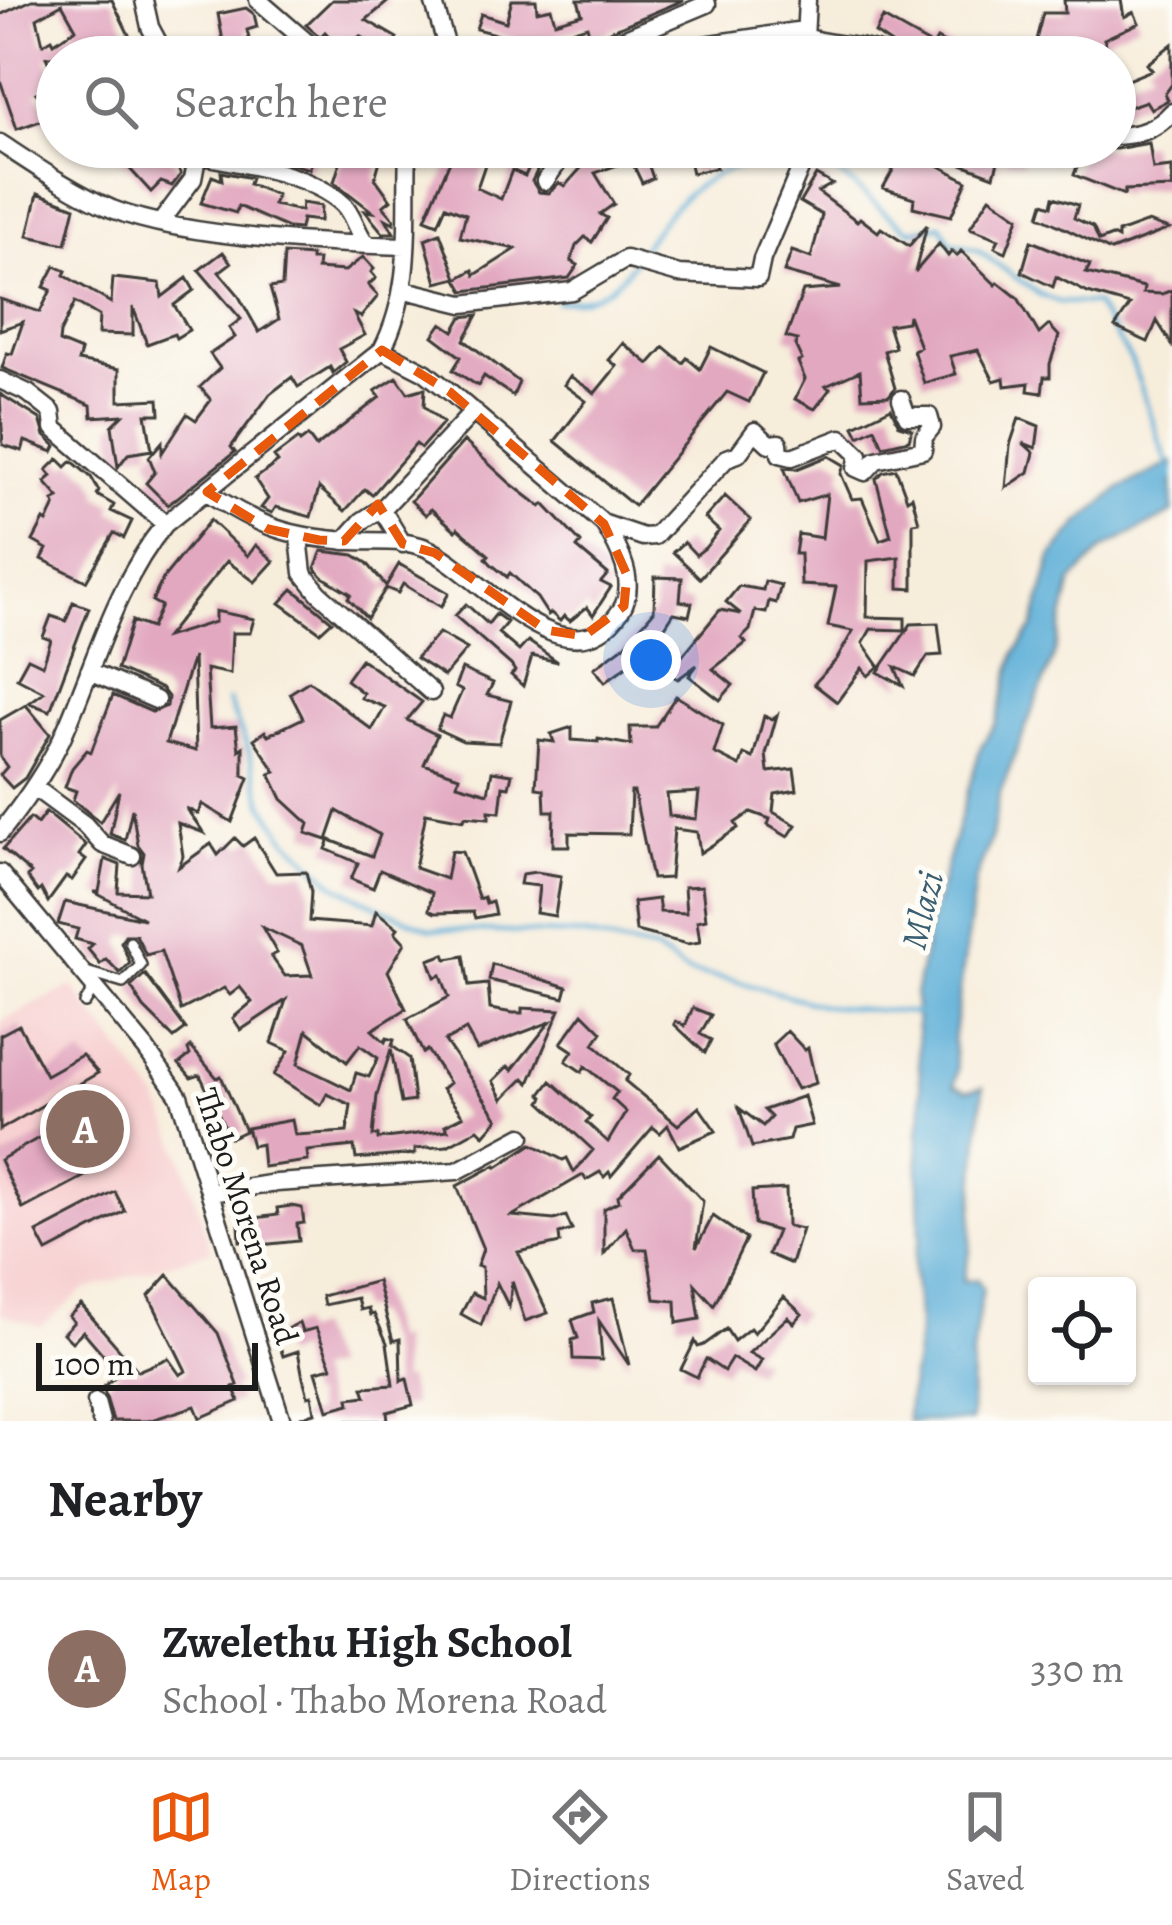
<!DOCTYPE html>
<meta charset="utf-8">
<style>
:root{--surface:#fff;--page:#f2f2f2;--text:#202124;--muted:#757577;--line:#e0e0e0;--accent:#ea580c}
body{margin:0;font-family:Alegreya,serif;background:var(--page);color:var(--text)}
.controls{position:absolute;right:36px;bottom:36px;display:grid;overflow:hidden;border-radius:12px;box-shadow:0 3px 9px #0004}
.controls button{width:108px;height:108px;display:grid;place-items:center;padding:0;border:0;border-bottom:3px solid var(--line);background:var(--surface);color:var(--text);font:60px sans-serif}
.scale{position:absolute;left:36px;bottom:30px;width:222px;box-sizing:border-box;padding-left:12px;border:6px solid #1c1c1c;border-top:0;font-size:33px;line-height:42px;white-space:nowrap;color:#1c1c1c;-webkit-text-stroke:9px #fdfcf7;paint-order:stroke}
.you{position:absolute;left:651px;top:660px;width:42px;height:42px;margin:-30px;border:9px solid #fff;border-radius:50%;background:#1a73e8;box-shadow:0 0 0 18px #1a73e833}
.badge{display:grid;place-items:center;width:78px;height:78px;border-radius:50%;background:var(--accent);color:#fff;font-size:39px;font-weight:700}
.pin{position:absolute;translate:-50% -50%;border:6px solid #fff;box-shadow:0 3px 12px #0006}
.list{margin:0;padding:0;list-style:none}
h2{display:flex;justify-content:space-between;align-items:center;height:156px;margin:0;padding:0 48px;font-size:51px}
h2 small{font-size:39px;font-weight:400;color:var(--muted)}
.list li{display:grid;grid-template-columns:78px 1fr auto;gap:36px;align-items:center;box-sizing:border-box;height:180px;padding:0 48px;border-top:3px solid var(--line)}
.list b{display:block;font-size:45px;white-space:nowrap}
.list p{margin:0;font-size:39px;white-space:nowrap;color:var(--muted)}
.list em{font-size:39px;font-style:normal;color:var(--muted)}
.icon{flex:none;width:66px;height:66px;fill:none;stroke:currentColor;stroke-width:2;stroke-linecap:round;stroke-linejoin:round}
.map{position:relative;flex:none;width:1172px;height:1421px;overflow:hidden}
.search{position:absolute;background:var(--surface);box-shadow:0 3px 9px #0004;left:36px;right:36px;top:36px;height:132px;display:flex;align-items:center;gap:30px;box-sizing:border-box;padding:0 42px;border-radius:66px;color:var(--muted);font-size:45px}
.sheet{height:336px;background:var(--surface)}
nav{display:flex;justify-content:space-around;align-items:center;box-sizing:border-box;height:168px;border-top:3px solid var(--line);background:var(--surface);font-size:33px;color:var(--muted)}
nav a{display:grid;justify-items:center;gap:6px}
nav .on{color:var(--accent)}
.map>svg:first-child{display:block}
.built{fill:#f7cfd0}
.water{fill:#5caed7;stroke:#3c657a;stroke-width:3}
.lines{fill:none;stroke-linecap:round;stroke-linejoin:round}
.stream{stroke:#5caed7;stroke-width:4.5}
.building{fill:#e2a8c0;fill-rule:evenodd}
.lane-casing{stroke:#3d3b39;stroke-width:14}
.street-casing{stroke:#3d3b39;stroke-width:21}
.lane{stroke:#fff;stroke-width:9}
.street{stroke:#fff;stroke-width:16}
.marked{fill:none;stroke:#e8590c;stroke-width:9;stroke-dasharray:24 15;stroke-linejoin:round}
.labels{text-anchor:middle;dominant-baseline:central;stroke-width:10;stroke-linejoin:round;paint-order:stroke}
.street-label{font-size:33px;fill:#1c1c1c;stroke:#fdfcf7}
.water-label{font-size:36px;font-style:italic;fill:#395e70;stroke:#fdfcf7}
</style>
<div class="map">
<svg width="1172" height="1421" viewBox="0 0 1172 1421">
<rect width="100%" height="100%" fill="#fdfcf7"/>
<filter id="ink" filterUnits="userSpaceOnUse"><feTurbulence type="fractalNoise" baseFrequency=".00833" numOctaves="2"/><feDisplacementMap in="SourceGraphic" scale="24" xChannelSelector="R" yChannelSelector="G"/><feConvolveMatrix kernelMatrix="1 2 1 2 8 2 1 2 1" color-interpolation-filters="sRGB"/></filter>
<filter id="wash" filterUnits="userSpaceOnUse"><feTurbulence type="fractalNoise" baseFrequency=".004" numOctaves="4" result="noise"/><feDisplacementMap in="SourceGraphic" scale="48" xChannelSelector="R" yChannelSelector="G"/><feGaussianBlur stdDeviation="2.7" result="paint"/><feColorMatrix in="noise" values="0 0 0 0 0 0 0 0 0 0 0 0 0 0 0 0 0 1.4 0 .05"/><feComposite in="paint" operator="in"/></filter>
<g filter="url(#wash)">
<rect width="100%" height="100%" fill="#f7eddb"/>
<path class="built" d="M72,986L158,1099L183,1158L211,1251L84,1290L41,1327L0,1313V1022Z"/>
<path class="water" d="M1172,462V513L1103,549L1072,582L1054,656L999,796L992,836L975,881L953,1042L957,1071L954,1086L967,1091L983,1087L970,1252L963,1281L977,1279L983,1288L972,1355L971,1421H907C907,1391 916,1364 918,1335C920,1303 906,1269 920,1240L918,1131L922,1114L915,995L931,918L981,746L996,723L1015,653L1033,628L1052,557L1079,523L1119,489Z"/>
<g class="lines">
<path class="stream" d="M810,160C852,174 874,209 911,231L941,225L950,243L977,250L1039,294L1059,302L1095,304L1132,362L1172,476
M557,302C571,300 590,300 602,292C626,278 635,259 650,237C687,181 731,158 799,159
M228,701L248,748L263,803L284,836L334,884L368,902L430,929L582,935L656,951L687,972L732,980L824,1006L917,1013"/>
</g>
<g id="blocks">
<path class="building" d="M32,0H112L129,35L99,57H46L57,82L36,93L57,115L17,129L0,80V15ZM62,4L76,29L54,43L52,39L43,44L37,18Z
M332,0H390L366,20L397,38L389,52L360,36L342,50L325,32L320,37L306,25Z
M512,0H536L537,11L551,8L555,22L582,14L578,0H684L591,39L587,26L530,43L476,29L481,14L506,22Z
M1064,0H1121L1124,17L1134,12L1139,23L1104,39L1108,51L1091,56L1052,52V49L1035,44L1043,13H1065Z
M246,8L254,14L257,27L247,30L252,52L226,57L218,14Z
M883,18L933,46L937,39L970,57H903L899,49L875,33Z
M1172,44V84L1165,94L1168,100L1151,109L1146,101L1115,112V85L1152,70L1147,64Z
M1149,143L1153,169L1172,167V188L1125,190L1124,195L1074,175L1084,147L1116,149Z
M110,147H166L181,174L172,186L161,182L151,192Z
M251,147H298L316,154L309,169L262,155Z
M345,147L381,157L375,178L391,200L383,206L394,219V223L386,219L394,233H383L365,211L373,212L334,182Z
M456,147H491L477,188L501,199L512,170L525,176L531,163L539,167L532,181L539,192L549,193L559,183L565,186L581,168L576,160L582,147L682,148L647,161L653,178L642,183L631,160L595,173L614,204L600,214L607,218L592,242L585,237L576,246L571,261L578,265L569,278L464,291L457,279L473,270L475,275L516,249L460,237L466,214L446,206L438,224L425,219Z
M686,147H741L714,159L716,168L692,173Z
M875,147H905L967,181L951,216L913,207L914,198L883,188L897,163Z
M948,147H1018L1017,151L1024,152L1022,163L999,158L994,176L946,158Z
M221,172L251,178L249,184L277,195L273,205L301,211L302,203L321,206L320,221L302,219L300,229L288,228L238,206L236,213L201,203L212,176L222,180Z
M816,175L832,184L818,192L857,221L860,218L878,232L881,228L909,246L927,225L915,272L939,244L948,256L952,251L957,256L961,251L996,285L998,282L1018,298L1039,334L1049,325L1059,336L1050,364V377H1044L1042,393L1028,391L1029,383L1005,386L1004,378L994,381L978,350L950,356L956,374L924,383L913,350L920,347L908,315L907,322L888,325L895,347L884,351L895,388L889,396L862,397L860,371L826,386L830,389L815,409L795,399L805,379L798,362L802,360L795,345L797,340L786,337L803,291L841,288L784,272L792,251L811,258L822,215L800,202Z
M38,193L75,207L66,244L28,236Z
M990,197L1019,217L1006,252L995,247L999,239L970,228Z
M1054,197L1078,205L1074,218L1093,227L1099,241L1112,236L1118,239V233L1148,222L1169,229L1111,251L1039,216L1043,203L1052,206Z
M440,233L457,278L437,283L425,239Z
M1031,241L1090,265L1086,273L1144,287L1143,293L1162,294L1172,290V345L1157,321L1148,342L1115,327L1130,305L1088,293L1056,277L1053,287L1022,272Z
M223,252L231,263L219,272L237,293L259,332L279,319L270,288L282,286L284,254L311,256V260H318L317,269L345,271L363,257L374,269L371,272L376,278L368,285L378,296L361,317L354,314L365,335L339,349L346,362L333,373L330,367L298,387L292,377L270,394L231,447L235,452L168,505L146,483L155,472L149,457L162,442V453L187,414L196,420L211,400L200,387L220,368L210,354L235,337L229,328L241,319L199,270Z
M55,266L66,271L64,275L111,303L113,278L160,283L162,297L187,278L194,290L174,305L189,330L176,338L174,334L147,344L133,307V335L98,334L99,316L75,302L60,333L59,342L81,351L78,361L119,369V401L159,399L160,414H146L152,450L128,454L118,467L112,426L123,415L92,417L91,405L2,368L7,353L12,354L23,322L0,330V299L40,312L51,290L44,287Z
M478,315L464,340L519,382L513,396L484,376L478,386L453,370L461,357L433,336L442,323L454,331L462,317Z
M623,343L649,364L664,347L683,363L687,358L700,369L711,347L763,373L749,402L727,392L634,506L555,441L586,401L564,385L570,376L595,393L617,366L609,360Z
M397,377L408,393L425,388L424,406L443,423L421,448L416,444L372,495L365,489L345,511L319,488L311,517L276,507L272,513L261,508L268,499L255,479L278,462L274,457L298,439L300,442L308,436L316,447L380,397L375,391Z
M0,394L40,419L45,436L56,446L53,452L25,441L22,451L3,445Z
M891,408L899,425L912,429L909,440L883,446L875,428L859,436L854,426Z
M1019,418L1039,426L1037,441L1036,448L1023,443L1034,453L1029,472L1006,488L1010,445Z
M464,441L511,484L541,507L544,504L581,543L577,548L608,574L601,582L611,587L593,615L587,607L570,621L564,616L560,621L551,613L548,615L537,598L510,573L507,577L491,564L486,558L489,555L458,528L456,531L431,509L426,515L411,501Z
M829,456L844,465L841,474L852,499L862,498L880,540L891,536L876,479L883,472L896,469L907,499L912,496L919,522L913,523V589L899,588V557L868,561L867,617L905,618V630L871,629L863,643L879,666L868,676L862,668L837,702L814,684L837,659L853,631L828,626L836,587L801,585L800,554H795L798,534L822,538L827,494L798,503L784,468L797,469Z
M58,459L66,467L72,461L91,477L99,491L97,495L114,505L111,511L132,521L124,538L114,533L86,581L42,559L47,549L33,541L44,520L47,522L55,505L53,501L59,498L45,482L52,476L47,470Z
M725,496L751,520L700,578L673,552L684,542L696,555L705,548L719,531L705,518Z
M210,520L248,556L256,545L274,561L255,582L227,561L166,637L215,622V611L254,619L250,633H232L230,674L206,669L210,728L236,726L239,750L243,747V775L249,778L232,822L202,804L198,814L186,808L204,833L178,823L183,856L179,867L211,844L218,855L235,838L243,846L254,838L276,873L306,872L311,892L309,921L372,926L376,911L398,928L395,932L405,943L388,971L406,1009L372,1030L385,1042L387,1038L394,1040L392,1046L409,1058L414,1101L401,1103L391,1049L377,1095L373,1136L378,1135V1139L448,1130L445,1125L463,1116L442,1089L449,1083L427,1050L423,1053L407,1019L449,997L441,975L435,977L429,960L445,954L447,959L464,956L469,986L488,984L490,1009L513,1013H522V1008L560,1010L529,1083L524,1078L503,1099L493,1081L508,1066L512,1070L550,1022L477,1050L466,1030L445,1041L498,1119L484,1135L478,1129L447,1146L415,1149V1154L356,1159L354,1146L307,1151L308,1161L263,1167L261,1144L252,1146L247,1128L292,1120L295,1135L347,1132L351,1105L327,1094L321,1105L274,1075L289,1051L272,1043L286,1000L241,1030L233,1018L252,1002L240,987L230,995L224,988L181,1010L161,951L146,955L136,935H125L121,942L130,963L120,973L106,959L100,964L88,949L93,944L75,939L78,929L58,924L65,902L144,919L94,892H99L105,859L120,865L118,892L147,893L142,864L144,853L138,845L132,809L125,840L110,834L119,791L100,822L73,800L76,791L65,787L72,768L87,750L91,752L113,695L152,712L167,706L168,697L162,689L117,669L132,621L151,628L161,606L152,601L164,577ZM193,657L196,751L166,743ZM262,927L302,946L312,975L285,976L271,956L277,953ZM307,1030L347,1062L360,1045L378,1058L369,1077L356,1073L351,1090L298,1064Z
M322,551L354,555L367,563L386,586L399,564L449,593L441,607L403,584L398,593L386,588L367,618L348,598L351,594L323,577L315,568Z
M655,577L682,578L680,601L692,603L689,616L674,613L657,639L680,654L678,661L720,610L741,614L726,602L739,586L763,590L765,581L781,585L776,603L769,601L766,613L755,611L750,630L742,638L746,643L713,669L733,685L720,700L689,676L697,665L678,679L639,657L605,682L594,668L625,645L654,611Z
M293,589L332,621L320,632L280,603Z
M73,602L89,608L50,711L29,703L44,692L17,678L28,658L43,665L51,640L43,637L51,616L66,621Z
M466,604L488,624L496,614L507,622L498,633L519,651L528,641L558,662L532,656L523,686L511,675L515,671L511,665L455,616Z
M938,623L942,655L928,656L915,676L895,667L903,686L878,672L911,624Z
M439,633L467,649L444,676L416,658Z
M361,659L422,702L407,720L437,735L424,764L459,776L457,784L488,793L492,771L512,774L509,787L503,786L500,812L489,811V818L465,816L464,820L426,813L415,868L446,879L451,851L462,852L479,899L484,897L486,904L492,902L495,914L475,918L473,912L435,913L429,910L432,893L380,870L373,888L351,879L358,863L326,849L330,840L372,856L380,835L337,811L327,840L306,833L309,824L282,799L270,774L276,772L254,739L265,731L268,735L303,718L290,693L309,681L372,730L385,707L361,698L363,693L346,680Z
M462,669L493,683L487,695L511,701L499,743L463,741L437,729L443,715L450,718L462,691L455,687Z
M676,696L723,725L714,753L740,766L744,754L753,758L764,716L772,719L777,715L766,754L768,772L794,769L797,790L775,794L773,812L796,825L788,837L768,825L770,819L751,812L735,823L738,828L700,853L697,832L674,829L670,878L652,879L634,792H631L629,834L569,833V846H553L554,811H545L544,789L536,788L539,740L554,742L551,734L572,727V740L598,742V739L631,745L630,727H655ZM699,792L696,819L669,816L667,794Z
M26,705L50,734L25,778L12,788L0,775L7,767L0,757V720Z
M46,812L86,845L79,855L86,860L72,880L66,877L48,902L41,889L38,892L27,877L31,873L3,849L30,818L37,824Z
M536,872L561,876L555,916L536,913L539,886L520,884L522,874Z
M702,886L706,919L697,921L700,942L687,944L636,931L633,902L658,899L660,912L686,913L684,887Z
M492,964L567,987L564,998L489,980Z
M145,974L186,1029L174,1038L144,1008L131,987Z
M693,1008L711,1015L700,1034L711,1040L705,1053L674,1024L676,1021L685,1026Z
M583,1013L602,1032L594,1044L629,1075L625,1081L678,1125L699,1107L716,1131L679,1147L668,1125L660,1133L653,1127L611,1176L609,1172L604,1177L600,1172L586,1180L583,1175L512,1216L554,1220L566,1216L572,1230L559,1234L560,1243L518,1252L548,1313L525,1321L512,1281L509,1307L497,1283L481,1325L461,1314L472,1293L483,1298L482,1267L477,1266L483,1249L457,1186L496,1165L497,1167L532,1144L563,1160L567,1158L574,1172L593,1150L541,1102L544,1097L541,1094L551,1081L591,1117L586,1122L608,1142L626,1112L612,1099L617,1092L585,1066L582,1072L566,1061L573,1051L561,1043Z
M19,1025L46,1075L82,1055L98,1073L0,1130V1035Z
M787,1031L805,1050L808,1048L816,1083L797,1089L783,1064L773,1044Z
M191,1047L217,1078L221,1076L245,1131L230,1138L200,1075L191,1078L179,1064L190,1055L188,1050Z
M804,1096L812,1125L792,1129L789,1140L752,1147L739,1108L763,1126L771,1117L764,1110Z
M51,1131L68,1161L92,1148L102,1167L23,1209L0,1160Z
M659,1154L703,1201L696,1248L713,1216L746,1239L714,1305L695,1284L700,1319L677,1323L676,1301L655,1299L647,1249H635L626,1228L604,1254V1209L619,1201L618,1196Z
M786,1189L787,1226L802,1229L791,1264L768,1254L777,1231L754,1224L752,1191Z
M115,1192L125,1211L47,1252L37,1233Z
M291,1206L302,1208L304,1223L297,1224L299,1241L250,1246L249,1240L240,1241L239,1224L248,1219L278,1215L277,1208Z
M168,1275L218,1333L238,1385L233,1387L239,1401L200,1418L195,1406L148,1421H113L103,1387L119,1373L83,1331L72,1342L63,1333L74,1322L69,1316L81,1305L138,1371L168,1358L180,1375L186,1371L149,1296Z
M377,1281L393,1341L400,1339L401,1381L407,1379L413,1405L387,1412L388,1421H301V1417L315,1413L312,1395L308,1396L303,1378L298,1351L283,1356L276,1334L299,1323L302,1332L316,1328L332,1367L316,1371L328,1410L350,1404L349,1398L366,1396L363,1387L393,1385L387,1343L374,1314L370,1315L368,1308L360,1310L357,1298L324,1305L322,1296Z
M784,1297L802,1314L794,1323L788,1317L749,1353L762,1360L755,1372L732,1358L724,1371L706,1359L697,1377L681,1369L695,1341L698,1347L704,1345L726,1329L734,1341L750,1328L754,1333Z
M613,1298L629,1365L599,1321L602,1360L573,1359L572,1340L578,1338L572,1320L594,1312L592,1303Z"/>
</g>
</g>
<g filter="url(#ink)">
<use href="#blocks" fill-opacity="0" stroke="#3d3b39" stroke-width="3"/>
<g class="lines">
<g class="lane-casing">
<path id="lane" d="M86,972L123,983L141,965L130,942
M85,1003L95,986"/>
</g>
<g class="street-casing">
<path id="street" d="M144,0L150,27L166,57
M258,0L324,57
M433,0L450,57
M805,39L807,0
M591,57L597,50L707,4
M624,57L797,31C813,47 864,42 890,57
M1115,136C1138,135 1156,130 1172,112
M0,143C35,166 73,192 112,209C184,238 326,244 406,246
M198,155C240,163 311,174 343,204C354,215 356,232 367,245
M545,181L569,147
M161,222L193,179L199,147
M405,290L463,304L572,291L626,259L679,274L758,278L762,259L803,162
M0,380L28,393L52,412L54,428L165,524
M207,492C260,527 290,538 353,541C376,542 405,539 426,548C478,570 567,691 621,610C638,583 619,548 604,524L450,392L425,372L382,350
M381,508L403,544
M605,524L643,537L655,536L727,458L738,454L755,431L769,444L779,443L780,454L792,457L841,438L859,455L856,468L865,472L876,460L923,450L924,437L932,427L929,416H907L901,399
M299,537L303,573L319,593L431,692
M344,541L362,521L385,506L474,411
M89,671L156,700
M35,788L85,825L102,844L132,856
M0,833C23,804 44,775 61,740C94,668 114,586 165,524L382,350C415,286 405,217 408,147
M0,873L146,1049L179,1096L282,1421
M210,1193L276,1183L457,1171L522,1136
M96,1402L101,1421"/>
</g>
<use href="#lane" class="lane"/>
<use href="#street" class="street"/>
</g>
</g>
<path class="marked" d="M382,350L450,392L604,524L627,575L624,606L584,636L546,630L435,553L403,544L378,504L344,541L319,540L268,529L207,492Z"/>
<g class="labels">
<g class="street-label">
<text transform="translate(247 1216) rotate(72)">Thabo Morena Road</text>
</g>
<g class="water-label">
<text transform="translate(922 910) rotate(-76)">Mlazi</text>
</g>
</g>
</svg>
<div class="controls">
<button><svg class="icon" aria-label="locate" viewBox="0 0 24 24"><circle cx="12" cy="12" r="6"/><path d="M12 2v4M12 18v4M2 12h4M18 12h4"/></svg></button>
</div>
<div class="scale">100 m</div>
<div class="you"></div>
<div class="pin badge" style="left:85px;top:1129px;background:#8d6e63">A</div>
<div class="search"><svg class="icon" aria-label="search" viewBox="0 0 24 24"><circle cx="10" cy="10" r="6"/><path d="M15 15l6 6"/></svg>Search here</div>
</div>
<section class="sheet">
<h2>Nearby<small></small></h2>
<ul class="list">
<li><span class="badge" style="background:#8d6e63">A</span><div><b>Zwelethu High School</b><p>School · Thabo Morena Road</p></div><em>330 m</em></li>
</ul>
</section>
<nav>
<a class="on"><svg class="icon" aria-label="map" viewBox="0 0 24 24"><path d="M3 6l6-2 6 2 6-2v14l-6 2-6-2-6 2zM9 4v14M15 6v14"/></svg>Map</a>
<a><svg class="icon" aria-label="directions" viewBox="0 0 24 24"><path d="M12 3l9 9-9 9-9-9zM9 14v-3h6M13 9l2 2-2 2"/></svg>Directions</a>
<a><svg class="icon" aria-label="saved" viewBox="0 0 24 24"><path d="M7 4h10v16l-5-4-5 4z"/></svg>Saved</a>
</nav>
